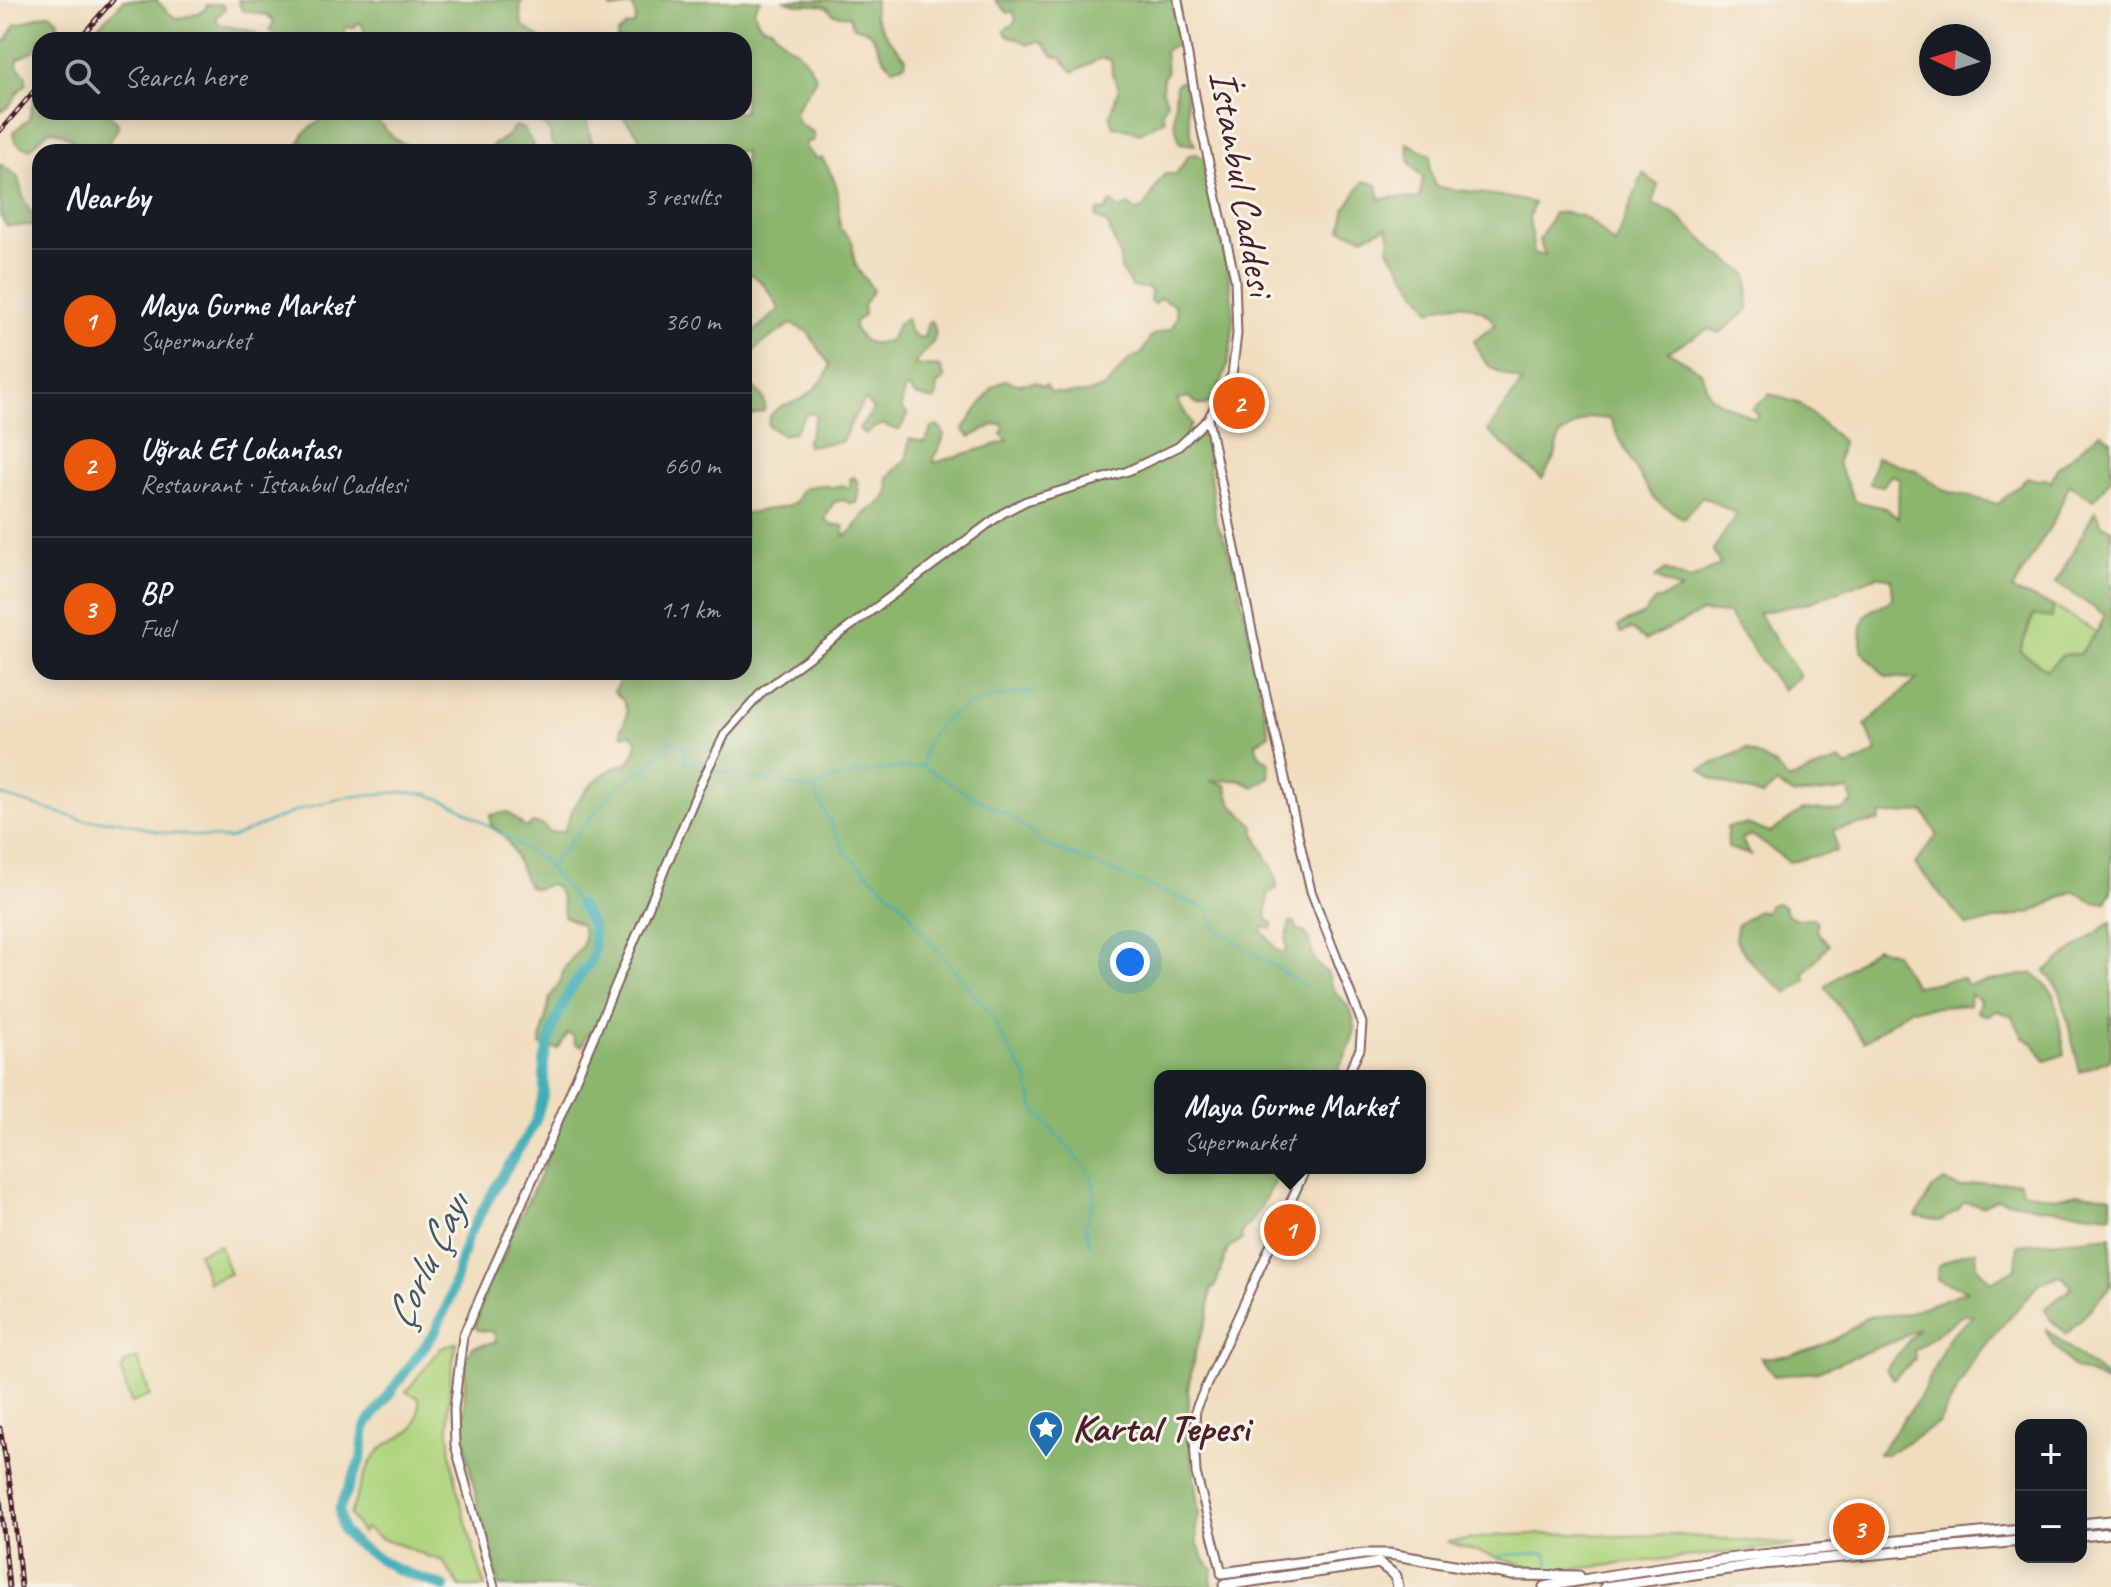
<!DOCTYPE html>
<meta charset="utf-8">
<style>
:root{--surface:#171b24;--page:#20242c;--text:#f1f3f6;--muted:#9ea1a6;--line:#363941;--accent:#ea580c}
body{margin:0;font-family:Caveat,sans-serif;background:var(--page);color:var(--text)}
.controls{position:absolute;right:24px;bottom:24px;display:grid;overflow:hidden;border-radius:16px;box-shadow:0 4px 20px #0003}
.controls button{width:72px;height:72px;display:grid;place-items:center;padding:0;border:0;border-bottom:2px solid var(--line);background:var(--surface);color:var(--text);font:40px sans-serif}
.compass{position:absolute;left:1919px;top:24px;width:72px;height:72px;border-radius:50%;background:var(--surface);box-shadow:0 4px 20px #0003;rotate:274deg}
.you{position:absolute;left:1130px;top:962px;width:28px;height:28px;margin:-20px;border:6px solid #fff;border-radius:50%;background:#1a73e8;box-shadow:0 0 0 12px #1a73e833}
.badge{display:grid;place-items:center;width:52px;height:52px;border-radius:50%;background:var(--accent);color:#fff;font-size:26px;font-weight:700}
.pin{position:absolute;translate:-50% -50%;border:4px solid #fff;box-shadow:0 2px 8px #0006}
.popup{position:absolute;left:1154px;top:1070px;width:272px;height:104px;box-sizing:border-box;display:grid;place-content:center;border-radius:16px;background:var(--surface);filter:drop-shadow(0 2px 6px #0005);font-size:26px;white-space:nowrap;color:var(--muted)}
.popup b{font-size:30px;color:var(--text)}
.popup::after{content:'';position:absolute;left:50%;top:100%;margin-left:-16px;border:16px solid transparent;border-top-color:var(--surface)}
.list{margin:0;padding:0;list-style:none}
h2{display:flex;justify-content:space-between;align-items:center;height:104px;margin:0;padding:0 32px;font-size:34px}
h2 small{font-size:26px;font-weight:400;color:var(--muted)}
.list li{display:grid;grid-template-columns:52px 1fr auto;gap:24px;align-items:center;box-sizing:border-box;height:144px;padding:0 32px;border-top:2px solid var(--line)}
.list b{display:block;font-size:30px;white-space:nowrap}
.list p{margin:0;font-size:26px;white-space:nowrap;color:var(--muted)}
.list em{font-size:26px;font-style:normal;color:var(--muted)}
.icon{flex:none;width:44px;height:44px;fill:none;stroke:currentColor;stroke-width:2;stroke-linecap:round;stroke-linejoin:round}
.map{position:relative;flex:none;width:2111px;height:1587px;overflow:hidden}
.search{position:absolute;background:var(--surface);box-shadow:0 4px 20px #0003;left:32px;top:32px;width:720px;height:88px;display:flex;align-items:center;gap:20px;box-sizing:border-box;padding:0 28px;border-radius:24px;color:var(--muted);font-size:30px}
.panel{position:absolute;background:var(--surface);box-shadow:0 4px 20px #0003;left:32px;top:144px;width:720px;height:536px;border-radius:24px}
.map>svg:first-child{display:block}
.green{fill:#b0d57f;stroke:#7d7a55;stroke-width:2}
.forest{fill:#8cb66e;stroke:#6b6a4c;stroke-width:2}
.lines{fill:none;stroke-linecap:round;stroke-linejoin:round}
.stream{stroke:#3bacb5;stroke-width:2}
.river{stroke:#3bacb5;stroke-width:10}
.secondary-casing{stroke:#84625e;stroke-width:11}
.highway-casing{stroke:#84625e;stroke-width:13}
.secondary{stroke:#fff;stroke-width:7}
.highway{stroke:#fff;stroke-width:9}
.rail-casing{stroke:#4a1f2b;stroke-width:5}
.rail{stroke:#f7f3e8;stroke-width:2;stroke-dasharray:6;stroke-linecap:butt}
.labels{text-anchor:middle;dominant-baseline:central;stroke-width:6;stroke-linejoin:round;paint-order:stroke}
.street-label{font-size:40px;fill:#4a1f2b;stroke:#f7f3e8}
.poi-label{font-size:40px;font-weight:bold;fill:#4a1f2b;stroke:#f7f3e8;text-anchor:start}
.water-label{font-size:42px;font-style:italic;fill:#445762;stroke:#f7f3e8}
</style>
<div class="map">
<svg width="2111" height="1587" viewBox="0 0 2111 1587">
<rect width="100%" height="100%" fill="#f7f3e8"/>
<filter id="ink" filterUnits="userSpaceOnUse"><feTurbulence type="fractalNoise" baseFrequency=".0125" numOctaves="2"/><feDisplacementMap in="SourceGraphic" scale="16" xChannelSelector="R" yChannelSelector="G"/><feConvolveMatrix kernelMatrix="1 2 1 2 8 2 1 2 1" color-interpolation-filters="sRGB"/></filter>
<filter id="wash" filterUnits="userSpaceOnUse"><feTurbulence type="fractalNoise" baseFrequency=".006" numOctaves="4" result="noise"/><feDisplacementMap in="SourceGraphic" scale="32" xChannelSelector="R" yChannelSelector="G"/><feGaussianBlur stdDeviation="1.8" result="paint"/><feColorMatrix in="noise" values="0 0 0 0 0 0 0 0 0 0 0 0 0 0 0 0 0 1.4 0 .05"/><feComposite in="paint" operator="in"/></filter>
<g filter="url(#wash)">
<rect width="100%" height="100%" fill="#f0ddbd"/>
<path class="green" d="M2053,606L2097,632L2079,654L2063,655L2047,670L2020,651L2034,615L2051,617Z
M219,1245L230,1274L208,1282L198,1253Z
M457,1342C435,1438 459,1496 485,1587H460L442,1560C427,1558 417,1551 403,1546C386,1540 381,1541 366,1528L362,1533L350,1515C357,1497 363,1473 374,1457C397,1427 421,1445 419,1398L406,1392L441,1348Z
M138,1358L150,1396L131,1403L121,1370L125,1363Z
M1583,1533L1609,1536L1676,1535L1796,1545L1546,1572L1447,1542L1504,1535Z"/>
<path class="forest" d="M123,0H156C177,21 173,22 204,11L207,5L221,4L225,9L216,17L218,24L255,32L261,40H135L134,34L130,31L101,35L95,30C102,19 115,14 123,0Z
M238,0H522L520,6L522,25L543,40H367L362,24L357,23L355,27H345L344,36L347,40L296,38L283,40L269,31L274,21L268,16L242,10Z
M610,0H762L759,1L754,10L757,20L762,26L771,28L788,46L796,49L807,62L816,77C807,100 776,115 813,132V141L806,142V148L816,159L822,158C843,191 837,193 840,229C861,245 849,244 855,263C858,272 868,281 873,290L863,305L864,315L855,322L854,327C863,345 872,346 890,340L899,323L906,318L909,330L918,338L924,337L928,322L932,321C943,343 925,347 914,365L940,367L945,378L936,386L937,395L934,400L915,395L908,387L904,390L901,408L908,415L900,429C892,431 891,427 884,425C875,424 870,432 864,435L859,428L874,409L866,400C854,411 850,429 841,442L807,446L806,441C811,436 814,423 816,416L811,413L805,415L794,432L783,435L768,426C768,404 792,406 806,396C816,389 828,376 830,365L807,331L791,324L760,345L744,361V340L779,310C775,298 758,273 744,272V152H646L639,141L638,134L619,112H744V40H617L618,33L627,26L634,25L636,18L633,6C629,5 618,9 611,9Z
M783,0H875L874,16L887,37L906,58L905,64L893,68C878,57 879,38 866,31C862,29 857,28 853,27L849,16L833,14C823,0 813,7 797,4C792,3 788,1 783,0Z
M995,0H1172L1179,46L1169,47L1165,52L1167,73L1163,77L1162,90L1167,100L1162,113L1165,119L1140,133L1113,126L1110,117L1119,87L1112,74L1111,60L1101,58L1073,72L1061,58C1050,57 1050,51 1043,43L1038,41L1028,45L1019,39L1007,36L1004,30L1014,23L1016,19L1013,11L1008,13Z
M51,14L58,21L57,33L39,38L35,50L18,59L17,66L26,76V85C13,91 16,107 0,111V43L7,40L15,24C28,24 37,13 51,14Z
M1182,81L1184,82L1191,134L1195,145L1180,143L1174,121L1176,84Z
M40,95V112H106L118,123V128L102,152H73L77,146C71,136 60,132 49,130L30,149C21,147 13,142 13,132L29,119L34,98Z
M326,112H370C371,115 394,139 398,141C405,145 410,145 415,152H295L304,133L320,121Z
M537,112H585L591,140L601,152H559L551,142L550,132L538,120Z
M515,126L524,129L537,152H490L492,146L507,136Z
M1407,143L1431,155L1430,170L1435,186C1469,193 1501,194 1534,203L1529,217L1534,254L1545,255L1539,240L1554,213C1587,211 1594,224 1615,245L1643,173L1658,185L1652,204L1674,213L1715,251L1748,275L1749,309L1720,333L1708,329L1668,351L1701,372L1710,397L1754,419L1759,415L1752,409L1770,394L1800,404L1842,441L1837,463L1855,501L1885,508L1898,518L1899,478L1891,475L1883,486L1870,484L1876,457L1915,470L1946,491L1998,504L2027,478L2039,480L2044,478L2051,482L2057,468L2101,432L2111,440V478L2094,500L2069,485L2054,520L2012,590L2053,606L2052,618L2033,615L2020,651L2047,670L2063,655L2079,654L2097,632L2105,615L2056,583L2095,511L2102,525L2111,528V893L2106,902L2095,903L2074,891L2032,912L1967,926L1915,864L1937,835L1924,812L1880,815L1879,821L1833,830L1837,851L1789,862L1752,835L1741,839L1751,855L1728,848L1727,827L1747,824L1770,833L1803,810L1841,811L1853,802L1848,790L1795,795L1776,784L1762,796L1711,778L1701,769L1746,749L1775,765L1788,780L1839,760L1848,767L1877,752L1865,725L1917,679L1886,677L1861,650C1862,638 1859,620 1869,612C1877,606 1885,605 1892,599V579L1878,576L1808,603L1758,613L1800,676L1782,690L1728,614L1702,612L1646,640L1631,629L1621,633L1618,626L1644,614L1654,601L1681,590L1655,578L1665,570L1690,580L1720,565L1713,550L1737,514L1702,496L1684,519L1655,500L1632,463L1610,419L1589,417L1560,435L1555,456L1542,479L1488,431L1522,382C1493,368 1488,373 1474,341L1496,324C1480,303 1454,299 1431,311L1388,249L1390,240L1387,227L1363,237L1341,229L1346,207L1364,181L1377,185L1380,200L1391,197L1419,199L1423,178L1410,163Z
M1197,154L1205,159C1212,236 1252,302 1222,381C1218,390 1211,410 1198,404C1194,402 1192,399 1188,397L1177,400L1192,424L1184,439L1189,441L1201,435L1205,437L1216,522L1227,545L1237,576L1269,735L1256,743C1256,754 1262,758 1270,763L1269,777L1254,787L1239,780L1210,781L1226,785L1232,805L1253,824C1256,848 1277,864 1277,888L1268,894L1266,918L1273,924L1272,929L1263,927L1262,931L1278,951L1285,953L1287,951L1286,941L1290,922H1295L1298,930L1305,933C1319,952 1303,957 1328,973C1330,989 1337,993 1346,1004C1365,1027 1346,1054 1335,1076H1160V1168H1283L1256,1215L1241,1233L1242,1240L1228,1248L1215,1287L1211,1289L1208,1317L1196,1348L1188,1390L1189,1437L1199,1514L1196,1527L1197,1542L1205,1561L1213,1570L1211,1579L1213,1587H500L480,1514L468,1461L464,1430L465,1357L473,1347L496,1342L494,1332L478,1330L475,1326L490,1280L505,1255L509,1239L538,1180L569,1101L582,1077L596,1037L592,1032L587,1034L582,1046L575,1044L574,1037L568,1033L558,1049L540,1045L550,998L561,980L564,969L583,944L584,934L581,925L564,916C563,905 562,891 551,884L536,889L529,887C517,866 513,837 491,826L490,815L508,812L526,828L533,823L543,825L549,832H563C568,824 569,815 574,807C586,787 606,767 629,763L635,751L637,740L631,734L622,735L621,728C631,715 627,701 614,692L618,685V672H744V513C753,515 755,512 763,510C777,507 797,511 800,491C807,486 823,482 831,488L842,485L849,488L851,487L850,479L854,477C860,483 859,496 856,503L852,504L843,500L834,502L825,519L832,526L841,525L844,527V536C856,532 857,521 866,513C873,507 881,505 887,496C891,490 887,483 887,477L907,459L909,439L925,442L932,428L937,426L942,430L944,435L941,445L933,458L934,463L1008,441L1001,434L1004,429L1002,424L993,425L970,437L963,430L993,387L1005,380L1018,384L1036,382L1042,386L1046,385L1051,392C1066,394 1089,395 1103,388C1119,379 1121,358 1141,355L1151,336L1172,328L1177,317L1175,305L1160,298L1154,304L1150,301L1151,291L1148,288L1132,287L1121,270L1120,257L1108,225L1096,217L1098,211L1106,210L1111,202L1120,209L1128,205L1136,211L1144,209L1161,178L1165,174H1176L1189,155Z
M0,164L17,176C23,192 22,204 34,216L33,225L7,226L0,216Z
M744,381C755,390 768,394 764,411L752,415L744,422Z
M1777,903L1785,907L1784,911C1791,919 1803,921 1813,918L1817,922V931L1829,945L1804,973L1806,980L1788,993C1764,975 1750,965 1735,938L1738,924L1759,910L1765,912L1769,905Z
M2111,922V1059L2080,1072L2060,991L2045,971Z
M1876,947L1894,953L1915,986L1962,978L1968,985L2033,973L2054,994L2065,1054L2045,1061L2035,1045L2023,1037L2012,1016L1995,1010L1988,1016L1977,1012L1980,1000L1970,994L1969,1005L1910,1009L1864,1042L1825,987Z
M1944,1181L1960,1188L1981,1183L2020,1182L2022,1191L2055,1198L2077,1193L2111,1196V1215L2044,1208L1996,1199L1982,1206L1964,1202L1958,1210L1940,1221L1916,1216L1933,1188Z
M2111,1236V1286L2067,1334L2051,1320L2045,1309L2072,1287L2061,1275L2040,1283L1992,1337L1973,1361L1939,1423L1887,1454H1878L1922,1394L1948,1338L1973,1316L1964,1314L1914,1351L1915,1359L1893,1379L1886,1369L1919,1328L1902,1338L1815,1372L1774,1376L1761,1357C1796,1359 1841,1342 1865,1317L1904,1314L1967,1291L1937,1279L1938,1266L1961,1254L1976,1251L1977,1267L1991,1282L2016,1268L2018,1245Z
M2045,1328L2111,1382L2110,1384L2073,1367L2051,1341Z"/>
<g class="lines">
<path class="stream" d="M922,766C926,707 987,697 1035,691
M715,771L814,790L845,852L907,909L922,932L991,1014L1001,1036L1027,1078L1034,1109L1091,1173L1095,1194L1085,1226L1090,1246
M814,790L827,781L859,773L922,766L975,798L1004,812L1046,845L1207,909L1217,929L1306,987
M0,795L83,820L120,821L159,832L229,839L298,810L347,797L401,792L427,794L457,806L542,860L580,905
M549,867L614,790L648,766L668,741L685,747L684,761L698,766
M1499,1555L1547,1553L1550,1570
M1671,1586V1587"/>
<path class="river" d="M445,1587L396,1569L357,1545L343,1531L339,1510L361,1459L365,1427L435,1332L449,1301L468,1236L496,1186L535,1123L544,1093V1061L554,1025L569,992L591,961L594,950L593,927L580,905"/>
</g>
</g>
<g filter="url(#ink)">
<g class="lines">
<g class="secondary-casing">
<path id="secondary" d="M1208,419L1260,669L1311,891L1362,1023L1360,1049L1347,1076
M1222,1573L1196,1473L1194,1439L1196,1408L1306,1168
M494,1587L455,1445L454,1409L463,1336L551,1138L702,781L725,734L762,692L1003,513L1026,501L1128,471L1178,447L1208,419L1232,375L1237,334L1235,279L1199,118L1178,0"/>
</g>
<g class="highway-casing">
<path id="highway" d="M2081,1524L2111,1521
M2081,1536L2111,1533
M1222,1573L1364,1554H1389L1513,1575L1579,1576
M1224,1585L1379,1563L1396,1576L1398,1587
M1544,1587C1702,1557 1861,1545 2021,1529
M1605,1587L1763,1564L2021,1541"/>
</g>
<use href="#secondary" class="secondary"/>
<use href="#highway" class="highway"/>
<g class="rail-casing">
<path id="rail" d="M78,40L113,0
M0,131L40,84
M0,1428L13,1501L21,1587
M0,1498L9,1587"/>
</g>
<use href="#rail" class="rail"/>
</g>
</g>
<defs>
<g id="sight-pin" transform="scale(1.8)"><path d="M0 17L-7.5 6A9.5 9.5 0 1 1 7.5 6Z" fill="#1f6fb2" stroke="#f7f3e8"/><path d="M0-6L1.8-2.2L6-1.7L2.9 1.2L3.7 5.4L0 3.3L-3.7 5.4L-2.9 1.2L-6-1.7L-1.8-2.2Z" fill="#fff"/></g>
</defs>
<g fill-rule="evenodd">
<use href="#sight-pin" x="1046" y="1428"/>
</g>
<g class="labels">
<g class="street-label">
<text transform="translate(1242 183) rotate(80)">İstanbul Caddesi</text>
</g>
<g class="poi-label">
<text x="1072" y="1428">Kartal Tepesi</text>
</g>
<g class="water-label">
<text transform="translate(427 1261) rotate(-65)">Çorlu Çayı</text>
</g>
</g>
</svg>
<div class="controls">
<button>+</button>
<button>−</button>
</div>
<svg class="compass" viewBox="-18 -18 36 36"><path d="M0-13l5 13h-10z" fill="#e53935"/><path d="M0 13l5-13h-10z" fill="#9ea1a6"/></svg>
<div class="you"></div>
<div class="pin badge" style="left:1290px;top:1230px">1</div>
<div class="popup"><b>Maya Gurme Market</b>Supermarket</div>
<div class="pin badge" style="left:1239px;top:403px">2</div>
<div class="pin badge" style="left:1859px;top:1529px">3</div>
<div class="search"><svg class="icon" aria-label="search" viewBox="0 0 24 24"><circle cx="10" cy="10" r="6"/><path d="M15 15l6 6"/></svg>Search here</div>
<section class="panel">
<h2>Nearby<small>3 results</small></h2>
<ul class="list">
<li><span class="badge">1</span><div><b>Maya Gurme Market</b><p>Supermarket</p></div><em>360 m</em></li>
<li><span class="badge">2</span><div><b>Uğrak Et Lokantası</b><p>Restaurant · İstanbul Caddesi</p></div><em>660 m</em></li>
<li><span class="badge">3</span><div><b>BP</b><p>Fuel</p></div><em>1.1 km</em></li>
</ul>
</section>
</div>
